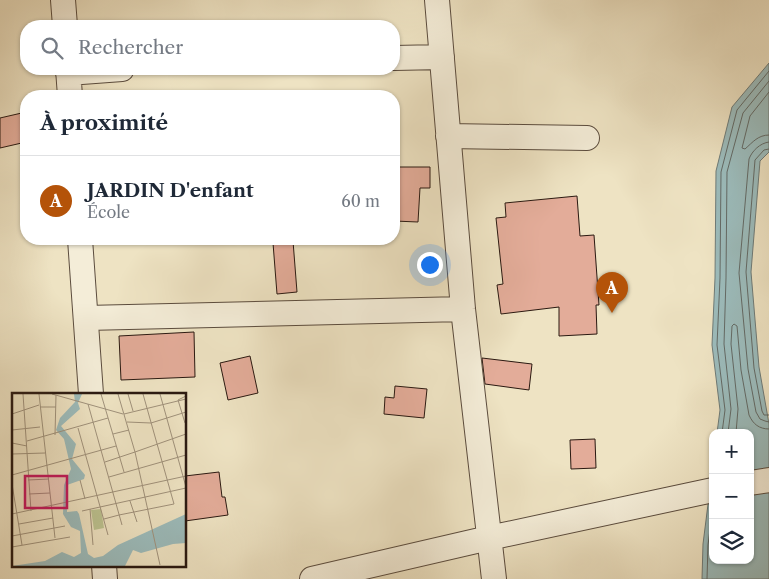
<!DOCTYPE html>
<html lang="fr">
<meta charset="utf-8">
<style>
:root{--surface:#fff;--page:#f2f2f3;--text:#1f2937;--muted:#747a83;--line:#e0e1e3;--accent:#b45309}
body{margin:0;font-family:"Libre Caslon Text",serif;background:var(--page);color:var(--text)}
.controls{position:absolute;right:15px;bottom:15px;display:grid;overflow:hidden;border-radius:10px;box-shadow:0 1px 4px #0004}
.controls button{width:45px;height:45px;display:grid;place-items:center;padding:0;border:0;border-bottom:1px solid var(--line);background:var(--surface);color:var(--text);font:25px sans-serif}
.you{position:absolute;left:429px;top:264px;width:18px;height:18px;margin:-12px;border:4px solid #fff;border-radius:50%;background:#1a73e8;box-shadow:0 0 0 8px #1a73e833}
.badge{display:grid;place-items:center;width:32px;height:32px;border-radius:50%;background:var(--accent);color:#fff;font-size:16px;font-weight:700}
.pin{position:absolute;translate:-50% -41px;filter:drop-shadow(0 1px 2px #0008)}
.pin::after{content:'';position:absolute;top:26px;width:18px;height:15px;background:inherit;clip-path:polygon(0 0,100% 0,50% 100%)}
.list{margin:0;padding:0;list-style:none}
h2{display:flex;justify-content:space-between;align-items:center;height:65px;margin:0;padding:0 20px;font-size:21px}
h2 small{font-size:16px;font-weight:400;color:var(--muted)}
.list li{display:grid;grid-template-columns:32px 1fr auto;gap:15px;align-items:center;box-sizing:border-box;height:90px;padding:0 20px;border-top:1px solid var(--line)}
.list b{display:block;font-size:19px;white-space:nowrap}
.list p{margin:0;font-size:16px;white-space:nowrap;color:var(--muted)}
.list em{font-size:16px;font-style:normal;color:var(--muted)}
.icon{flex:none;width:28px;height:28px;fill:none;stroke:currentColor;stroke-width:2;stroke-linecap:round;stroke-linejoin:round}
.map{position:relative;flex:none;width:769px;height:579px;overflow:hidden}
.search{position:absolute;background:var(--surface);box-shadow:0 1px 4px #0004;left:20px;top:20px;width:380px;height:55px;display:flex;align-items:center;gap:12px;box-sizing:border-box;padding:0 18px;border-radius:20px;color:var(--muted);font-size:19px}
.panel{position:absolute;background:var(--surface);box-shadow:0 1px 4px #0004;left:20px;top:90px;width:380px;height:155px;border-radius:20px}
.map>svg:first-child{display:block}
.water{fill:#9cbcbc;stroke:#6e7b78}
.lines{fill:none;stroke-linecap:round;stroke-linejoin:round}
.shore{stroke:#636a66;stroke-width:1}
.building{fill:#e3ac99;stroke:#2a1911}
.minor-casing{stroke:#5b4c3e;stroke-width:26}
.minor{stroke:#f4edd8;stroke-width:24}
.inset-road{fill:none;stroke:#a0927c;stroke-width:1}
.view{fill:#c2185b;fill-opacity:0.15;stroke:#c2185b;stroke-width:2.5}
.inset-edge{fill:none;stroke:#2a1911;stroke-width:2.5}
</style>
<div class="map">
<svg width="769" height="579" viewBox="0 0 769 579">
<rect width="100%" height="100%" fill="#eee3c3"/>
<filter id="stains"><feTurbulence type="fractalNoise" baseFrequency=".004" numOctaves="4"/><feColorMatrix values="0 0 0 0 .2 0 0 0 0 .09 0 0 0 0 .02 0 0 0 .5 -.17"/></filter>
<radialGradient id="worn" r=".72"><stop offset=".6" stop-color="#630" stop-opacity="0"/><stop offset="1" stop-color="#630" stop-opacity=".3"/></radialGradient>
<path class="water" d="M769,63V152L760,161L751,272L759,367L769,424V579H702L703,544L713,465V560H750V433H717L720,410L712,345L715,278L716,171L732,107Z"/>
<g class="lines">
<path class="shore" d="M769,92L750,116L742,148L745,149C753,142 758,135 769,135
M769,142C760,143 752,151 749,159L739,273L748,369L756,412L760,419L765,421L769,422
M769,149L764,150L755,160L746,272L754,368L762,411L764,415H769
M722,433L725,410L717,345L720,278L721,172L737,110L769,71
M728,433L731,409L724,344L726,278L727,172L743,113L769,81
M736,433L738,409L731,344L732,326L734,324L737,326L741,370L749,415C753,424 759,429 769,429
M707,579L708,545L713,506"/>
</g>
<path class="building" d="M26,112V142L0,148V118Z
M394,167H430V188H420L418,222L394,221Z
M577,196L580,236L594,235L599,305H596L597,334L559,336V307L501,314L497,285L503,284L496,218L506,217L505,203Z
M293,241L297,292L277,294L273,243Z
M194,332L195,377L121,380L119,336Z
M250,356L258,393L228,400L220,363Z
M482,358L532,364L529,390L485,384Z
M395,386L427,389L424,418L384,414L385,397L394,398Z
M595,439L596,468L571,469L570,440Z
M219,472L222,497H225L228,515L185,521V476Z"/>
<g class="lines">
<g class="minor-casing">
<path id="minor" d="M63,0L65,26
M437,0L463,309L494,579
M394,58L442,57
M68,69L70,96
M68,73L122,69
M448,136L587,138
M80,239L91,394
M86,318L463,309
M750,483L769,480
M104,565L105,579
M312,579L489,538L713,490"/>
</g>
<use href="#minor" class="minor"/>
</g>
<g transform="translate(12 393)">
<rect width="174" height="174" fill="#eee3c3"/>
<path d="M89,116L92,135L82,137L79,117Z" fill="#bcc391"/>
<path d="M62,1H70L66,10L68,16L49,33L64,51L60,66L73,82L72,86L55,92V119L65,118L67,121L76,161L82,165L91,163L106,152L174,121V150L161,151L129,160L121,157L113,173H0L33,168L50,159L62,164L69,160L68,138L59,134L51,121L52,92L59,76L52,46L44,37L48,25L63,9Z" fill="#9cbcbc"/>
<path class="inset-road" d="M11,1L19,118M27,1L43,145M40,1L111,21M89,1L112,79M106,1L123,59L148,172M116,1L121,18M148,1L174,94M76,11L110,132M28,14H44M0,21L27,12M112,21L174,6M115,29L139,30L174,19M173,30L166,7L174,3M66,35L96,142M0,37L28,34M101,41L117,37M43,42L44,2M15,48L96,25M0,50L15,53M123,59L174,41M0,61L33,60M93,69L123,59M0,82L104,53M97,84L174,62M16,87L37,86M68,87L73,106M0,91L10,152M17,101L38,100M118,108L125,129M78,116L81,152M70,118L174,95M0,121L174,83M107,122L162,111L131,1M92,126L107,122M7,131L41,125M0,143L53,133M0,154L58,144"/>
<path class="view" d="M13,83H55V115H13Z"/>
<rect width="174" height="174" class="inset-edge"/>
</g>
<rect width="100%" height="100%" filter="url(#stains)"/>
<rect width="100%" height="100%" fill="url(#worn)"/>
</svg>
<div class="controls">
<button>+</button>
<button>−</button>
<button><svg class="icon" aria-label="layers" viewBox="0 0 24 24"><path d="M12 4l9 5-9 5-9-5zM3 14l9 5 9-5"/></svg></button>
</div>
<div class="you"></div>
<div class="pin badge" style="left:612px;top:313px">A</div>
<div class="search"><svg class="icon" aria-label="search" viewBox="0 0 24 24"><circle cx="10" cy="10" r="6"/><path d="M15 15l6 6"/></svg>Rechercher</div>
<section class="panel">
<h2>À proximité<small></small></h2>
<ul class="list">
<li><span class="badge">A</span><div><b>JARDIN D'enfant</b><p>École</p></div><em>60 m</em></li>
</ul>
</section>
</div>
